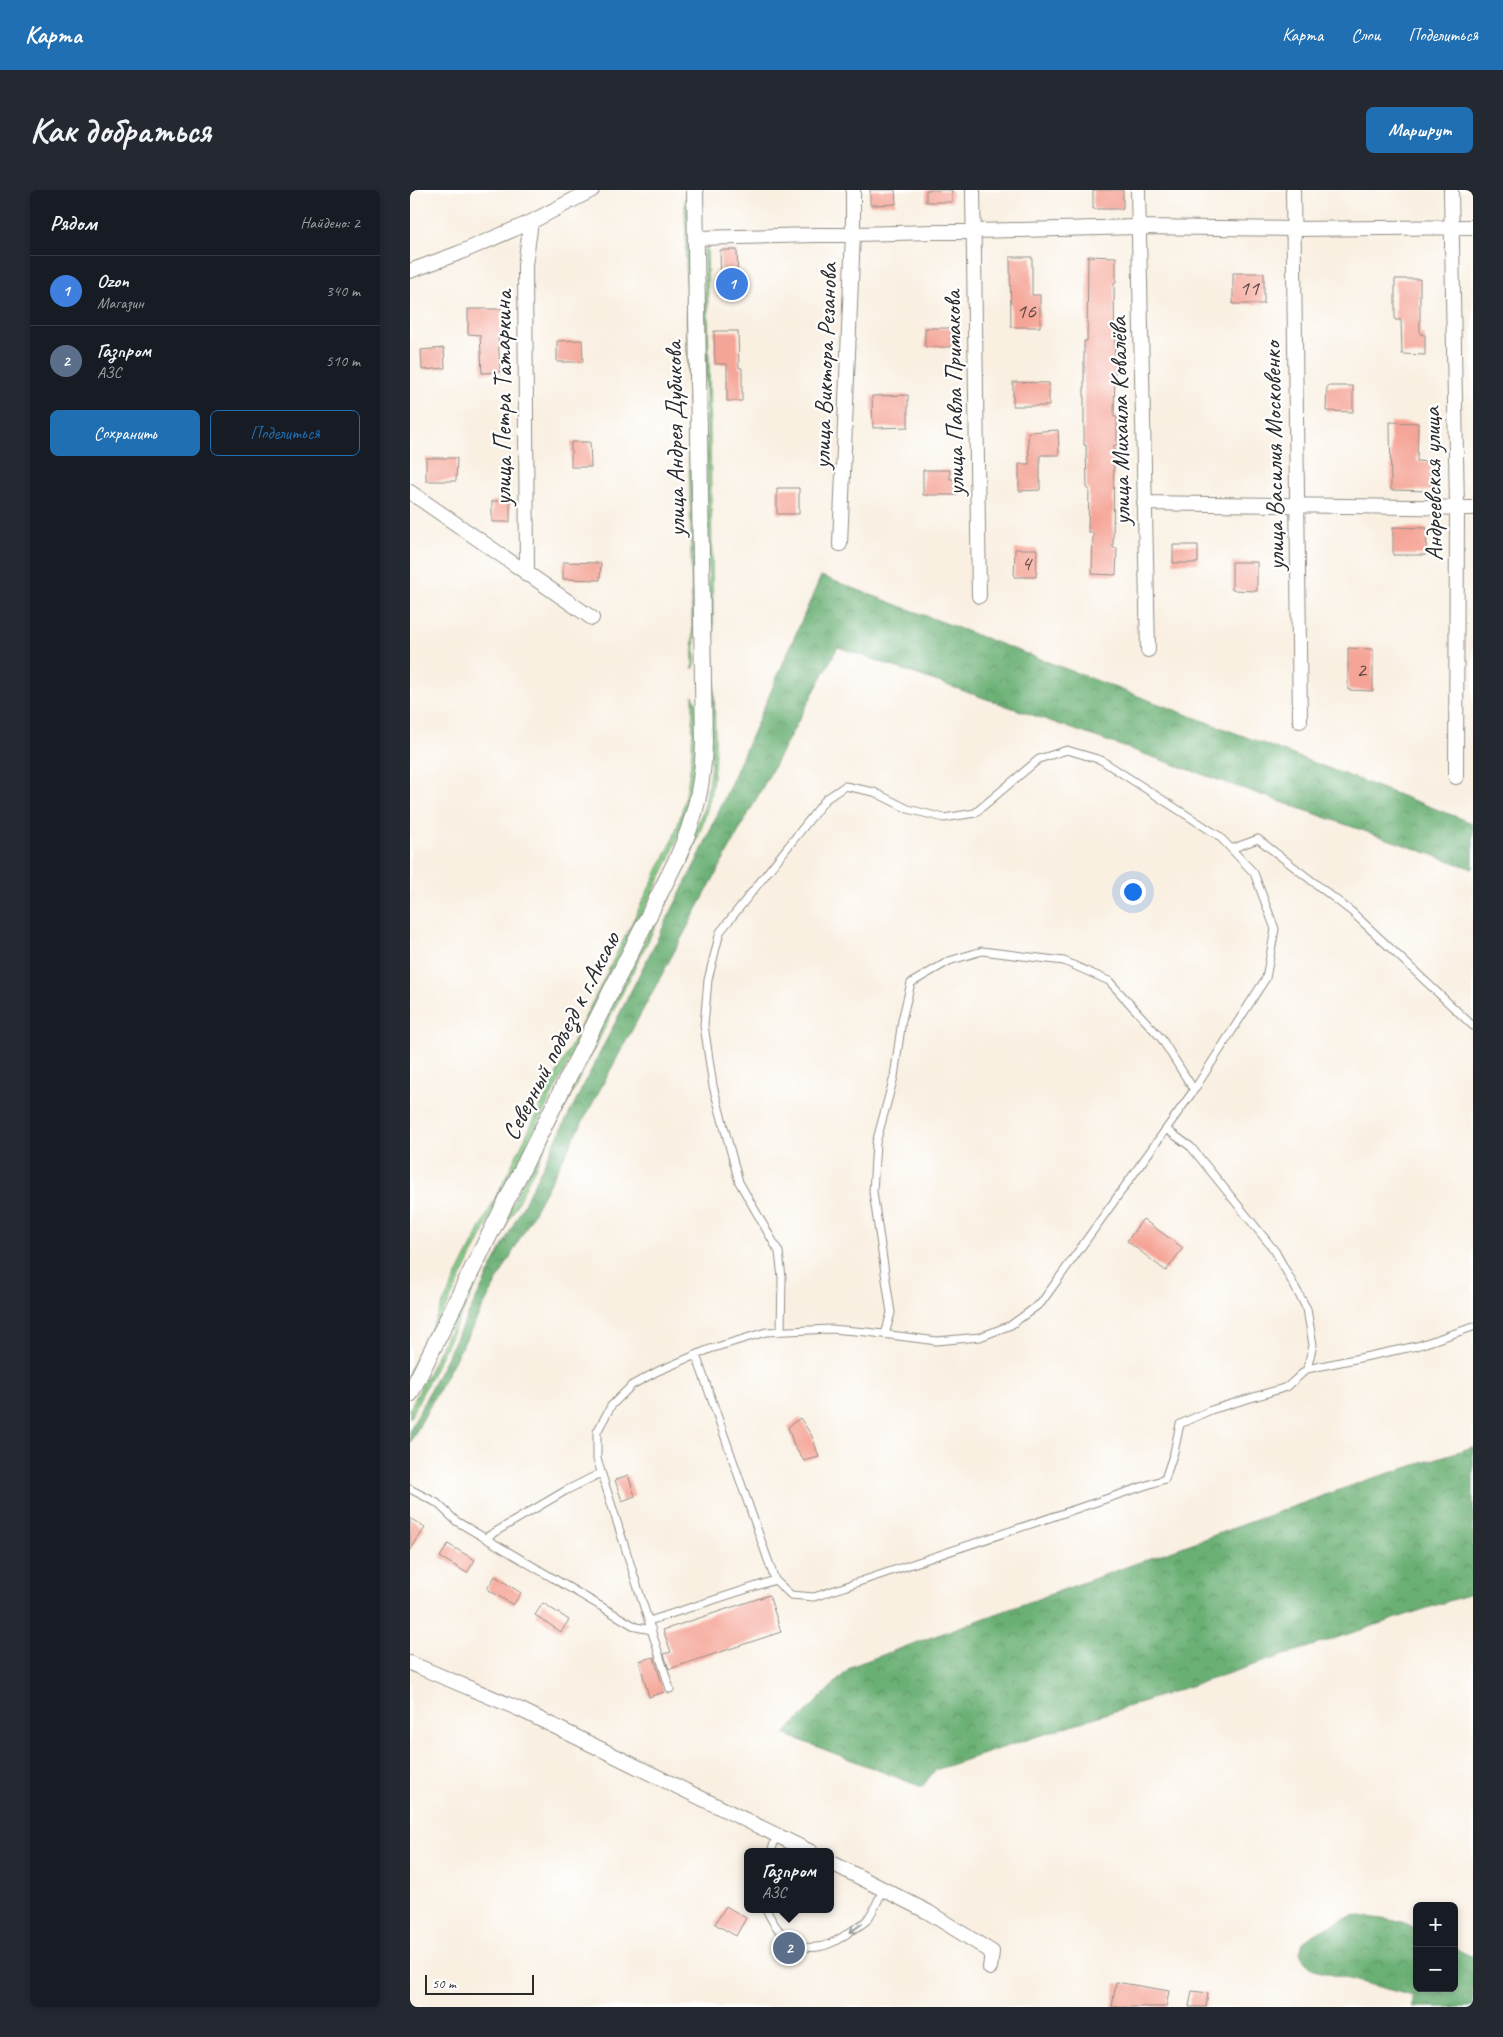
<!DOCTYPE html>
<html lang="ru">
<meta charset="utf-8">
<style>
:root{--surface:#171b24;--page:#242831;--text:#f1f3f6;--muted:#9ea1a6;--line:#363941;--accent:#1f6fb2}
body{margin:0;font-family:Caveat,sans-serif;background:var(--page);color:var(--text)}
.controls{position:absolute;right:15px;bottom:15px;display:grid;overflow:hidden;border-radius:8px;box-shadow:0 2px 8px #0003}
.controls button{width:45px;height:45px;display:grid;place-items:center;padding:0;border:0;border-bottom:1px solid var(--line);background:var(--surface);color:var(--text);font:25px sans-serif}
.scale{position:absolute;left:15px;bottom:12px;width:109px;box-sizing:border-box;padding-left:5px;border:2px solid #2b2b2b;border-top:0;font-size:14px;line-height:18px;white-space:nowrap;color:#2b2b2b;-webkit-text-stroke:4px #fff;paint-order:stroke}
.you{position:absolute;left:722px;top:701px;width:18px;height:18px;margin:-12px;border:4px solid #fff;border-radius:50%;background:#1a73e8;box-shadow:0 0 0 8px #1a73e833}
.badge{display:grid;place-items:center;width:32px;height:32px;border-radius:50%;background:var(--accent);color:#fff;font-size:16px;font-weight:700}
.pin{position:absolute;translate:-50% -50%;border:2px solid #fff;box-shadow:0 1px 5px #0006}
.popup{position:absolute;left:334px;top:1658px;width:90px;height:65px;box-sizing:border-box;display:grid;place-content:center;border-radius:8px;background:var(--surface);filter:drop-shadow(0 1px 4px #0005);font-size:16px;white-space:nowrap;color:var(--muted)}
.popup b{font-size:19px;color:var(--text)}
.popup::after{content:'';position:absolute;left:50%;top:100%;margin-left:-10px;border:10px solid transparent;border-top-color:var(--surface)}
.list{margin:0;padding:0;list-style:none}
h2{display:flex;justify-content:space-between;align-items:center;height:65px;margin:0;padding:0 20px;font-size:21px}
h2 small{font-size:16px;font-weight:400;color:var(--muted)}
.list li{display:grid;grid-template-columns:32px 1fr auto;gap:15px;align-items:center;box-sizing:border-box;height:70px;padding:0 20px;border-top:1px solid var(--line)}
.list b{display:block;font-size:19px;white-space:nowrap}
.list p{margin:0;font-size:16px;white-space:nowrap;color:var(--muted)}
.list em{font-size:16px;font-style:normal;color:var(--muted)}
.actions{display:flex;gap:10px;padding:15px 20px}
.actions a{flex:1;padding:11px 0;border:1px solid var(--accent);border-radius:8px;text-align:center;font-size:18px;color:var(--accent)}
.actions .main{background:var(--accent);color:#fff}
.map{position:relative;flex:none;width:1063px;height:1817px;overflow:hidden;border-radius:8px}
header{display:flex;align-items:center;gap:30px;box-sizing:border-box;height:70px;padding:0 25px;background:var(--accent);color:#fff}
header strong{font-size:24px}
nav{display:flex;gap:28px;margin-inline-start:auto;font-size:18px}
.intro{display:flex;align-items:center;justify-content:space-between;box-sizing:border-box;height:120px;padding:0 30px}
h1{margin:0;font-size:35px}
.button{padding:12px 22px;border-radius:8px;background:var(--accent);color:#fff;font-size:18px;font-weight:700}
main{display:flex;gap:30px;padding:0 30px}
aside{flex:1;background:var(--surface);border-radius:8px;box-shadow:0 2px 8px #0003}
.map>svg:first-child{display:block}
.grass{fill:url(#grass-dots);stroke:#587c59}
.forest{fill:url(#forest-crowns);stroke:#4b6e50}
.building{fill:#f5a597}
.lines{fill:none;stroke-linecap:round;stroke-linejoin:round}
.service-casing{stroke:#928e86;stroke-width:9}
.minor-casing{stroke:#928e86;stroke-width:16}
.tertiary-casing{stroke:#928e86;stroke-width:18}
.service{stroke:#fff;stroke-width:7}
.minor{stroke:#fff;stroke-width:14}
.tertiary{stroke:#fff;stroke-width:16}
.oneway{stroke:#a0a0a0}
.labels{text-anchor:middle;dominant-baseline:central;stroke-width:4.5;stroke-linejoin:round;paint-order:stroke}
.number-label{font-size:22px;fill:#5e4a46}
.street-label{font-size:25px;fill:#2b2b2b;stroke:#fff}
</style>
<header>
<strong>Карта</strong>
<nav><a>Карта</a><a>Слои</a><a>Поделиться</a></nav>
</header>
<div class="intro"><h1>Как добраться</h1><a class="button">Маршрут</a></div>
<main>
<aside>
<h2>Рядом<small>Найдено: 2</small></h2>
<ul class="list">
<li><span class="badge" style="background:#3f7fe0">1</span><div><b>Ozon</b><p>Магазин</p></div><em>340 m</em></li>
<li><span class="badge" style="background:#5c6f8a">2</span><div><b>Газпром</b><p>АЗС</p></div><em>510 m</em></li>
</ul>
<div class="actions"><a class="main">Сохранить</a><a>Поделиться</a></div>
</aside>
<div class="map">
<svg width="1063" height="1817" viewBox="0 0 1063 1817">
<defs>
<pattern id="grass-dots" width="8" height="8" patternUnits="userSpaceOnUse" patternTransform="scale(1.25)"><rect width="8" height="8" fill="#84cc87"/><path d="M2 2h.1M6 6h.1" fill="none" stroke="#72af75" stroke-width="1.8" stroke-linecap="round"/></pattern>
<pattern id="forest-crowns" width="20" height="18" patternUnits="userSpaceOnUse" patternTransform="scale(1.25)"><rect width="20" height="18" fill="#6bb074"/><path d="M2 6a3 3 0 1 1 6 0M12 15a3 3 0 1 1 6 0" fill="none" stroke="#588f5f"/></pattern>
</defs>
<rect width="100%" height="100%" fill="#fff"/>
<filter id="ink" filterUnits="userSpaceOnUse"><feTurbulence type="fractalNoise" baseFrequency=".02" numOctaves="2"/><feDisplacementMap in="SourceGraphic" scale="10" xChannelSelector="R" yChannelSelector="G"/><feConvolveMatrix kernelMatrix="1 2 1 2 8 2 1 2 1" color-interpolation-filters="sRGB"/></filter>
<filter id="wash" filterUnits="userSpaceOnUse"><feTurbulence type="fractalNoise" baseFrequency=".0096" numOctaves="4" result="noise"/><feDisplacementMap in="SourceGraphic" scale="20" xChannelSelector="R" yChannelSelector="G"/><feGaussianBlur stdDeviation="1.12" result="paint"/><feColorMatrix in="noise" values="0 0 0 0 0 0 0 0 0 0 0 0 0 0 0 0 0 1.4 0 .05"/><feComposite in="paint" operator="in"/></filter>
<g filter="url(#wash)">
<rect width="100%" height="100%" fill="#f9f0e2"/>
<path class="grass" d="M275,8H279L285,475L283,479Z
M297,57L305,550C305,600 297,630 276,675L0,1228V1219L275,668L295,615L301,576L294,61Z
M283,505L287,515L285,581L276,627L260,668L0,1190V1180L261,654C282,600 283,562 283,505Z"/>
<path class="forest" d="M411,386L1063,633V679L428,457L0,1253V1240L290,664Z
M1063,1257V1403L525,1580L512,1597L374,1544L442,1476L954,1291Z
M943,1725L993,1732L1007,1739V1798H1044V1758L1063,1767V1817H1003V1806L904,1780L895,1772L890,1763L893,1752L904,1744Z"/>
<g id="blocks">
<path class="building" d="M460,0H485L486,14L460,15Z
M516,0H542V12H516Z
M683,0H713V19H683Z
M310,60H327L328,96L311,97Z
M678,66L706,67V93H704L705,179L704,227H707V255H704L703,358H707L706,385L682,384L683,342H678L679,299H677L676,255H674V151H677Z
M600,67H622V105H630V137H601Z
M823,83H854V114H823Z
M985,89H1010V144L1015,145V165L992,164L991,130H985Z
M58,119H92L91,145H88L90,182L72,183L70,145L58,144Z
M515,138H543L544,157H515Z
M304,141H328L329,178H332V211H317V174H305Z
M172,150L173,172H147V151Z
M34,158L35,178L12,180L11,160Z
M603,192L639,193V216H603Z
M917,196H943V222L916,221Z
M498,205V237L463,238L462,206Z
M980,232L1008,233L1007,271L1021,272V301L981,300Z
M648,240L649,265H630V300L609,301V274H619L618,242Z
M161,252H180L181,277H161Z
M16,268H47L46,291H16Z
M513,280H540V289H547V305H513Z
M367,298H389V324H367Z
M82,311H100V332H82Z
M983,337L1017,338L1016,365H983Z
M763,355H788V373H763Z
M605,359H627L626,387H604Z
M153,372L191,373L190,390L153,389Z
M822,372H847V401L822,400Z
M938,458L963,459V501L938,500Z
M733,1029L773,1058L756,1081L717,1051Z
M390,1228L402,1246L409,1267L394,1271L384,1256L378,1237Z
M218,1285L225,1306L212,1311L205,1290Z
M0,1328L15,1338L0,1360Z
M38,1354L65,1370L57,1383L30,1367Z
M85,1386L111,1403L103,1415L77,1399Z
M359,1405L371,1442L259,1479L254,1464L261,1462L253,1440Z
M133,1413L159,1430L151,1442L125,1425Z
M244,1467L254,1502L239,1507L229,1471Z
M316,1716L336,1728L326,1746L305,1734Z
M706,1792L759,1801L756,1817H702Z
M782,1801L798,1803L796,1817H779Z"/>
</g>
</g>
<g filter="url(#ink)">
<use href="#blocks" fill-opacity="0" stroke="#928e86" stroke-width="1"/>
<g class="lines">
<g class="service-casing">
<path id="service" d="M821,659L848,649L942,722L1063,836
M475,1144L481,1123L463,1002L466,953L484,887L492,830L501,793L539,771L572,761L654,771L699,791L751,848L784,900
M286,1165L365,1390L381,1405L404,1407L755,1289L764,1262L770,1234L801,1220L877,1197L897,1179L903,1155L897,1119L865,1061L781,957L756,939
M897,1179L1007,1156L1063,1137
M0,1299L27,1313L46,1331L226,1437L242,1440
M75,1348L155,1301L191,1283
M239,1431L365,1390
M260,1499L187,1269V1242L201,1216L222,1195L248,1181L300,1159L356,1142L421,1139L457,1142L527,1151L570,1147L601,1135L631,1113L784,900L856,788L865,739L844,683L809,646L691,570L657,560L629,569L565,623L534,628L498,619L464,602L435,596L416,609L310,742L298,790L294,835L303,896L329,992L369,1062L372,1088L371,1141
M361,1662L367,1644
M356,1719C374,1758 402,1770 438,1743C444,1739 452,1735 457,1730C464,1721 468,1709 474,1699"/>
</g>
<g class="minor-casing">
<path id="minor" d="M563,0L569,406
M728,0L738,460
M883,0L890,531
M1041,0L1047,317L1046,587
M287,48L728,37L884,39L1063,37
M0,81L49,63L121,32L182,0
M0,302L182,428
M734,313L1063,318
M430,354L443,44V0
M117,385L115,75L121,32
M0,1473L109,1519L401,1662
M420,1672L518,1722L582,1762L580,1778"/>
</g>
<g class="tertiary-casing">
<path id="tertiary" d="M0,1204L267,669C285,629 293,596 294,552L285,0"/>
</g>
<use href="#service" class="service"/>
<use href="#minor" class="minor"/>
<use href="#tertiary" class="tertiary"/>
</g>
<defs><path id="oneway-shaft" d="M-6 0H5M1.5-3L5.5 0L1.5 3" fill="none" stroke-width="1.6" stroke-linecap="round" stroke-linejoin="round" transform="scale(1.25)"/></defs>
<use class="oneway" href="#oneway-shaft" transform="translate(446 1738) rotate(144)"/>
</g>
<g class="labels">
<g class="number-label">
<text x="839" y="98">11</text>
<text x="616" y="121">16</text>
<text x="616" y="373">4</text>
<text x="951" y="480">2</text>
</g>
<g class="street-label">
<text transform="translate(415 176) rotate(-88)">улица Виктора Резанова</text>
<text transform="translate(544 203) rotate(-91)">улица Павла Примакова</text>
<text transform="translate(93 208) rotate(-90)">улица Петра Татаркина</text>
<text transform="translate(710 231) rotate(-91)">улица Михаила Ковалёва</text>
<text transform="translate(265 249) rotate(-91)">улица Андрея Дубикова</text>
<text transform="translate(864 266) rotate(-91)">улица Василия Московенко</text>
<text transform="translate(1023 294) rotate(-91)">Андреевская улица</text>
<text transform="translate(151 846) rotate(-63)">Северный подъезд к г.Аксаю</text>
</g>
</g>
</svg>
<div class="controls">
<button>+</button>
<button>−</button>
</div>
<div class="scale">50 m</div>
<div class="you"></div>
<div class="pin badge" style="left:322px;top:94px;background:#3f7fe0">1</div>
<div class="pin badge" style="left:379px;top:1758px;background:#5c6f8a">2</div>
<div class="popup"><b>Газпром</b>АЗС</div>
</div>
</main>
